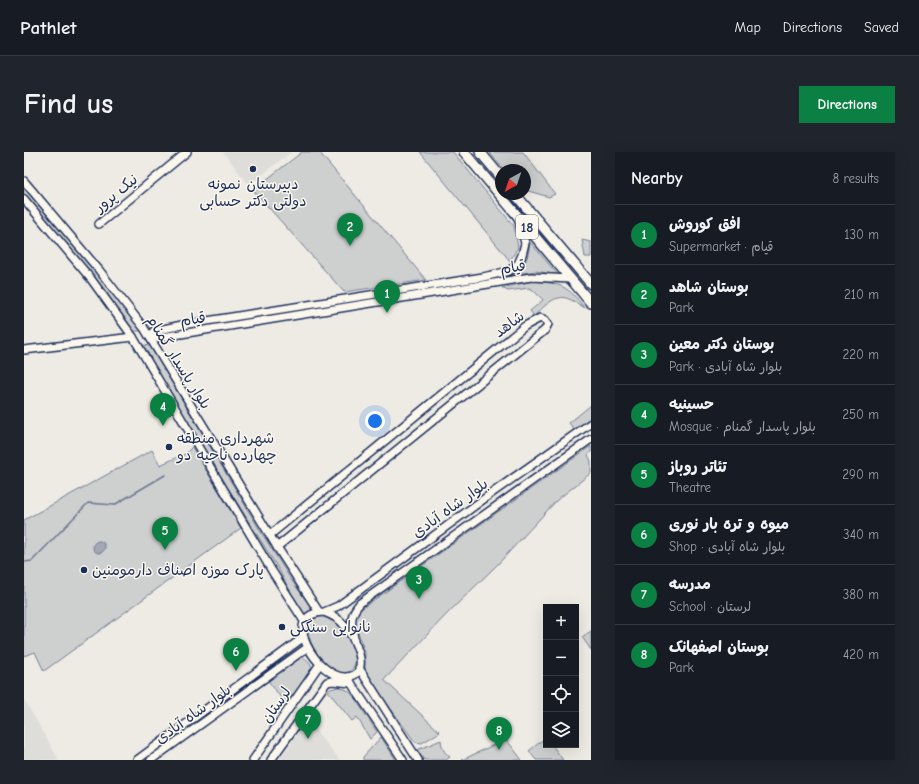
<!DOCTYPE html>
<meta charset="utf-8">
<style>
:root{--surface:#171b24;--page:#20242c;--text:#f1f3f6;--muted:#9ea1a6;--line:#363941;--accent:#0b8043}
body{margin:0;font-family:"Comic Neue","Playpen Sans Arabic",sans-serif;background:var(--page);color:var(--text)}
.controls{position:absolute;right:12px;bottom:12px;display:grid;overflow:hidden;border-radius:0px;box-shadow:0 4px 16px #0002}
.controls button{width:36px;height:36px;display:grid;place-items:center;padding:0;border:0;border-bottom:1px solid var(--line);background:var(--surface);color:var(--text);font:20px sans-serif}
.compass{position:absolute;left:471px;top:12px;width:36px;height:36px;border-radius:50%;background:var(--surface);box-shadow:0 4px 16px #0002;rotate:220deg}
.you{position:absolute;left:351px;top:269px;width:14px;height:14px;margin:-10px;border:3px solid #fff;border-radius:50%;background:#1a73e8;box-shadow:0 0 0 6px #1a73e833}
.badge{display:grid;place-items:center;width:26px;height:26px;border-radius:50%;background:var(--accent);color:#fff;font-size:13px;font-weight:700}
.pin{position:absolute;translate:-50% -33px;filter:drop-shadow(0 1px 2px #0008)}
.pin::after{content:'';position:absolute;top:21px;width:14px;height:12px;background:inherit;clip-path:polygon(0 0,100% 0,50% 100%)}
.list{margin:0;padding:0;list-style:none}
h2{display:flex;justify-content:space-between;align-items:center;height:52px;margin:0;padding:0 16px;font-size:17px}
h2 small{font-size:13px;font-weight:400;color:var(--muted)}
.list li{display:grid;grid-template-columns:26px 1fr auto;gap:12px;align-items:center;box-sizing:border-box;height:60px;padding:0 16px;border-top:1px solid var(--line)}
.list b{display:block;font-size:15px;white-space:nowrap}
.list p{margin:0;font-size:13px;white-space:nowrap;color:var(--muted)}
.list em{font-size:13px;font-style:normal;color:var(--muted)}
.icon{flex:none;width:22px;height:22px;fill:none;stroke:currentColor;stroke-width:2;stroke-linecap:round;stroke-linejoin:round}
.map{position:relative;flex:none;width:567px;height:608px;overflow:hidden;border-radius:0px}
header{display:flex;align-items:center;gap:24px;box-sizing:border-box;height:56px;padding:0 20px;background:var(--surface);border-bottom:1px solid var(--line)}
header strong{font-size:19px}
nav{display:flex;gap:22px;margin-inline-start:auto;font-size:14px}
.intro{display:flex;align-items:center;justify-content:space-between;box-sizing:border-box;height:96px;padding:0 24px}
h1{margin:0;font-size:28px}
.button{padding:10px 18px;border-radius:0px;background:var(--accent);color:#fff;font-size:14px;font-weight:700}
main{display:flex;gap:24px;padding:0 24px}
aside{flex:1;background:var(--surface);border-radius:0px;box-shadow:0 4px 16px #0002}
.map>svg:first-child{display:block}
.built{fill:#deddda}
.green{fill:#cecfcf;stroke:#747f96}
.water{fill:#a3a8b4;stroke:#6d7892}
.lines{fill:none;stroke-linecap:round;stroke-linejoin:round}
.stream{stroke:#6d7892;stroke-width:1.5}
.tertiary-casing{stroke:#1b2f5e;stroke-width:10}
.secondary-casing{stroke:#1b2f5e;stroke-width:10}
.trunk-casing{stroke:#1b2f5e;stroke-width:12}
.tertiary{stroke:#fbf7ec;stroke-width:7}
.secondary{stroke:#fbf7ec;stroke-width:7}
.trunk{stroke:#fbf7ec;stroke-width:9}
.poi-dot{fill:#1b2f5e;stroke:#fbf7ec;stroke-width:1.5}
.labels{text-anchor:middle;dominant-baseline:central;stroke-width:3;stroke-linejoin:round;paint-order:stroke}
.shield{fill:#fbf7ec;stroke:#5e6b89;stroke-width:1}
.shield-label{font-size:14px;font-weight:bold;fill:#1b2f5e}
.poi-label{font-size:15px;fill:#1b2f5e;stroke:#fbf7ec;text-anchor:start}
.street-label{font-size:15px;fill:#1b2f5e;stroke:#fbf7ec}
</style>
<header>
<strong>Pathlet</strong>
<nav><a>Map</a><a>Directions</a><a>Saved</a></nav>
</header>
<div class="intro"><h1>Find us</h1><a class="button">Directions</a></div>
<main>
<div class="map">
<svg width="567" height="608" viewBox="0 0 567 608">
<rect width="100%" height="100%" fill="#eeebe4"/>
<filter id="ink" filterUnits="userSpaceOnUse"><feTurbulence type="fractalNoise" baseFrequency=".025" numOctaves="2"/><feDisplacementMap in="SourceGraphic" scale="8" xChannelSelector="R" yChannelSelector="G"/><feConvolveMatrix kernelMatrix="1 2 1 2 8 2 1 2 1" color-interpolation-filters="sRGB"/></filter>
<g filter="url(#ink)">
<path class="built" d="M199,0H267L225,33Z
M0,547L35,608H0Z
M283,568L316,608H255Z"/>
<path class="green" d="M278,0H295L402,128L320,140L229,38Z
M396,0H429L490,74L494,95L486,109Z
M465,0H499L531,42L525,45L501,38V18H480Z
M0,32L72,119L118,179H109L68,122L0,41Z
M558,88L567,90V105H561Z
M506,90L534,123L512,119L485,123C501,116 504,107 506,90Z
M509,129C539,132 542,133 561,156C556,153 550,149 545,147C531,141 520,155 510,164L506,159L519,148L509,138L505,136L484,139L478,136Z
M119,193L126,194L237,380L266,426L286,454L287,460L279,464L255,418L160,265Z
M567,253V266L551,279L545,271Z
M567,294V300L564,303L567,309V321L533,348L475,411L424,461L360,528L416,580L398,591L391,590L359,546L341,518V501L330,468L333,460Z
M168,295L217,376L20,519L11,500L0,504V368L128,298L136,313L161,302Z
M297,464C315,468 335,491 331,511C330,514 328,519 324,520C320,522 316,520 312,518C296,510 283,491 284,473L292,466Z
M567,479V498L558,485Z
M275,504C284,507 287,510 289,519L264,555L242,526Z
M314,535L323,538L328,542L353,580L346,587L333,565L328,569L304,539L307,537Z
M357,585L372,608H339V605Z
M522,585V593H528L539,608H512L505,599Z
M482,587L498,608H438Z
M417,588C418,597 420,600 426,605L422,608H400L393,598Z"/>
<path class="water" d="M69 395a6 6 0 1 1 12 0a6 6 0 1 1-12 0Z"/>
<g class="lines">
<path class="stream" d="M0,410L8,409L64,351L90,353L141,323"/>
<g class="tertiary-casing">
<path id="tertiary" d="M494,66L501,91L498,103L494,112L485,119L459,125L158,173L130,179L125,184L132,186L507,125L547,127
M75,72L163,0
M0,198L109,185
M246,383L501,174L516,166L521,168L524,172L521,178L253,395
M229,608L296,512
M247,608L303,530L308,529L327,531"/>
</g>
<g class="secondary-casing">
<path id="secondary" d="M0,29L75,118L120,176L253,395L295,460
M0,47L67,127L109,185L248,419L280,469
M300,460L314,454L468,341L567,271
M300,460C308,463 315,466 320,473C330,484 350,524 322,525C295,527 253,462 300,460Z
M330,486C327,471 325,464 336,451L567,287
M335,516L394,608
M323,525L379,608
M113,608L280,485
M127,608L284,495"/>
</g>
<g class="trunk-casing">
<path id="trunk" d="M440,0L567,151
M456,0L477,25
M491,42L567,132"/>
</g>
<use href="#tertiary" class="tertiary"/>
<use href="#secondary" class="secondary"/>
<use href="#trunk" class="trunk"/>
</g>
</g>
<g class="poi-dot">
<circle cx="229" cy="17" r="4"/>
<circle cx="145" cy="295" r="4"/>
<circle cx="60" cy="418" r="4"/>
<circle cx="258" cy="475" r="4"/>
</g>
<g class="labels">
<rect class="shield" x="492" y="63" width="22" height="24" rx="3"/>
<g class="shield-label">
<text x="503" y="75">18</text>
</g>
<g class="poi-label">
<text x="229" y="32" text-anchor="middle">دبیرستان نمونه<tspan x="229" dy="17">دولتی دکتر حسابی</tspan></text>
<text x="153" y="286">شهرداری منطقه<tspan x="153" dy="17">چهارده ناحیه دو</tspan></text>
<text x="68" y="418">پارک موزه اصناف دارمومنین</text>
<text x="266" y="475">نانوایی سنگکی</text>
</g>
<g class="street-label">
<text transform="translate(92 41) rotate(-39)">نیک پرور</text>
<text transform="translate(489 115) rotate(-9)">قیام</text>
<text transform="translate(169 167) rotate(-9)">قیام</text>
<text transform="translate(485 172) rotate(-37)">شاهد</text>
<text transform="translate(155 210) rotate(58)">بلوار پاسدار گمنام</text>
<text transform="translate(426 356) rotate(-36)">بلوار شاه آبادی</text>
<text transform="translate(252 553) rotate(-55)">لرستان</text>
<text transform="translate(169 562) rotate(-36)">بلوار شاه آبادی</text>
</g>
</g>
</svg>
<div class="controls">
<button>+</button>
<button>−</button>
<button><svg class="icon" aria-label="locate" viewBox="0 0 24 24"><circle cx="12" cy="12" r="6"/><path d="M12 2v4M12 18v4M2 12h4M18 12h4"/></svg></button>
<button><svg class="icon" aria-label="layers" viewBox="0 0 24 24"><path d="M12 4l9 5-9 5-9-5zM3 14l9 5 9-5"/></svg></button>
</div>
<svg class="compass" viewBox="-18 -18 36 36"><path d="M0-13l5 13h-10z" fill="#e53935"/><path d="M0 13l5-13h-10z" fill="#9ea1a6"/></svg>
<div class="you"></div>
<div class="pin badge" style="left:363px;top:161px">1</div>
<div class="pin badge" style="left:326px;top:94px">2</div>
<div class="pin badge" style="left:395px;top:447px">3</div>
<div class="pin badge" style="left:139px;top:274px">4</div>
<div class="pin badge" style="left:141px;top:398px">5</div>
<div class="pin badge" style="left:212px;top:519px">6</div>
<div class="pin badge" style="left:284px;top:587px">7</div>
<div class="pin badge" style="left:475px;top:598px">8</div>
</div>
<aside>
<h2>Nearby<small>8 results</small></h2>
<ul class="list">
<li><span class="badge">1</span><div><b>افق کوروش</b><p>Supermarket · قیام</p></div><em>130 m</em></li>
<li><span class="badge">2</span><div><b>بوستان شاهد</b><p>Park</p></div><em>210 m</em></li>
<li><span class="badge">3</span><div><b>بوستان دکتر معین</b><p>Park · بلوار شاه آبادی</p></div><em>220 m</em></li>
<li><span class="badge">4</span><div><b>حسینیه</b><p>Mosque · بلوار پاسدار گمنام</p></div><em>250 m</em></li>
<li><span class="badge">5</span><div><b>تئاتر روباز</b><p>Theatre</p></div><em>290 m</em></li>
<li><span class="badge">6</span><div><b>میوه و تره بار نوری</b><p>Shop · بلوار شاه آبادی</p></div><em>340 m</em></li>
<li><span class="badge">7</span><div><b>مدرسه</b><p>School · لرستان</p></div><em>380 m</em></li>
<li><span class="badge">8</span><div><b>بوستان اصفهانک</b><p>Park</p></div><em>420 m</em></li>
</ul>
</aside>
</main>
